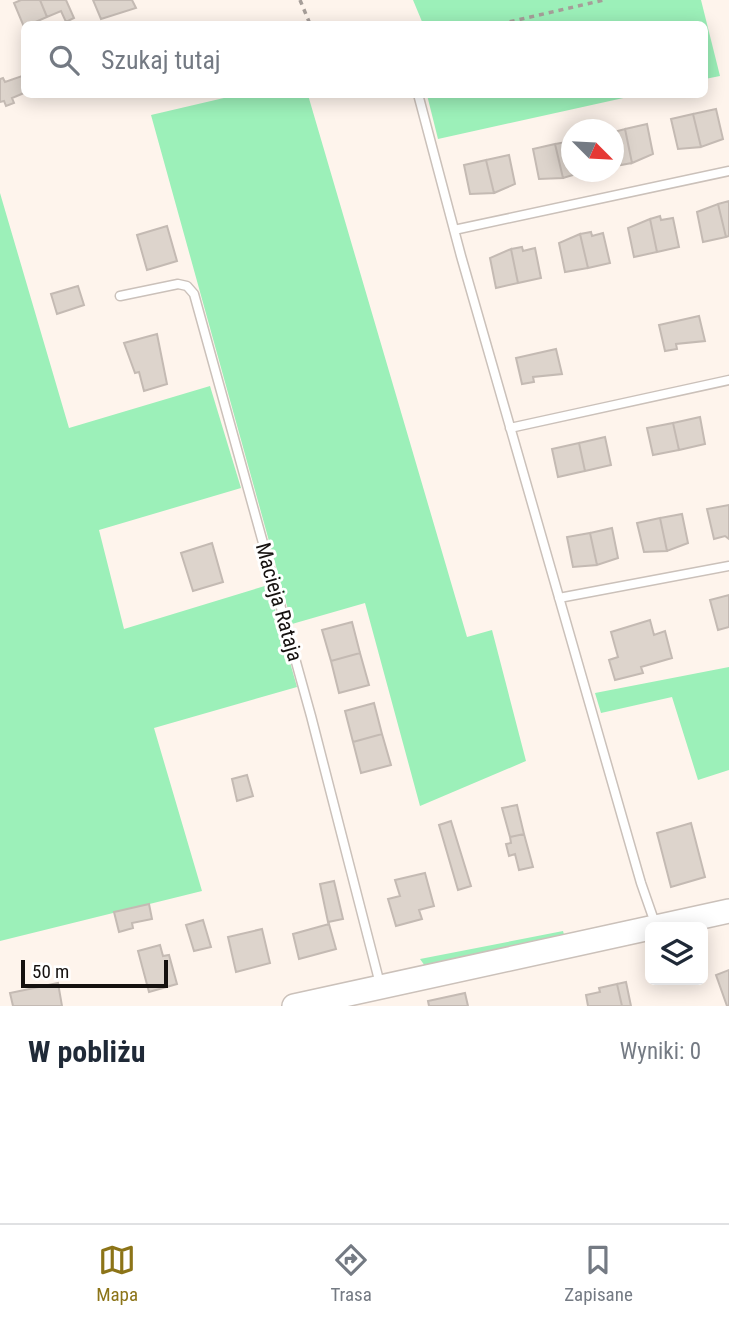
<!DOCTYPE html>
<html lang="pl">
<meta charset="utf-8">
<style>
:root{--surface:#fff;--page:#f2f2f3;--text:#1f2937;--muted:#747a83;--line:#e0e1e3;--accent:#8c7418}
body{margin:0;font-family:"Roboto Condensed",sans-serif;background:var(--page);color:var(--text)}
.controls{position:absolute;right:21px;bottom:21px;display:grid;overflow:hidden;border-radius:10px;box-shadow:0 4px 18px #0003}
.controls button{width:63px;height:63px;display:grid;place-items:center;padding:0;border:0;border-bottom:2px solid var(--line);background:var(--surface);color:var(--text);font:35px sans-serif}
.compass{position:absolute;left:561px;top:119px;width:63px;height:63px;border-radius:50%;background:var(--surface);box-shadow:0 4px 18px #0003;rotate:114deg}
.scale{position:absolute;left:21px;bottom:18px;width:147px;box-sizing:border-box;padding-left:7px;border:4px solid #15110f;border-top:0;font-size:19px;line-height:24px;white-space:nowrap;color:#15110f;-webkit-text-stroke:5px #fff;paint-order:stroke}
.list{margin:0;padding:0;list-style:none}
h2{display:flex;justify-content:space-between;align-items:center;height:91px;margin:0;padding:0 28px;font-size:30px}
h2 small{font-size:23px;font-weight:400;color:var(--muted)}
.icon{flex:none;width:38px;height:38px;fill:none;stroke:currentColor;stroke-width:2;stroke-linecap:round;stroke-linejoin:round}
.map{position:relative;flex:none;width:729px;height:1006px;overflow:hidden}
.search{position:absolute;background:var(--surface);box-shadow:0 4px 18px #0003;left:21px;right:21px;top:21px;height:77px;display:flex;align-items:center;gap:18px;box-sizing:border-box;padding:0 24px;border-radius:10px;color:var(--muted);font-size:26px}
.sheet{height:217px;background:var(--surface)}
nav{display:flex;justify-content:space-around;align-items:center;box-sizing:border-box;height:98px;border-top:2px solid var(--line);background:var(--surface);font-size:19px;color:var(--muted)}
nav a{display:grid;justify-items:center;gap:4px}
nav .on{color:var(--accent)}
.map>svg:first-child{display:block}
.green{fill:#9cf0b9}
.building{fill:#ddd4cc;stroke:#c4bab3;stroke-width:2}
.lines{fill:none;stroke-linecap:round;stroke-linejoin:round}
.lane-casing{stroke:#cbc1ba;stroke-width:11}
.secondary-casing{stroke:#cbc1ba;stroke-width:26}
.path{stroke:#a69e99;stroke-width:3.5;stroke-dasharray:5 5;stroke-linecap:butt}
.lane{stroke:#fff;stroke-width:8}
.secondary{stroke:#fff;stroke-width:23}
.labels{text-anchor:middle;dominant-baseline:central;stroke-width:6;stroke-linejoin:round;paint-order:stroke}
.street-label{font-size:21px;fill:#15110f;stroke:#fff}
</style>
<div class="map">
<svg width="729" height="1006" viewBox="0 0 729 1006">
<rect width="100%" height="100%" fill="#fef4ec"/>
<path class="green" d="M413,0H701L720,76L705,79L704,24H423Z
M241,94L308,95L467,637L492,630L526,761L420,806L365,603L292,624L151,115Z
M427,95V94L637,95L438,139Z
M0,193L69,428L210,386L241,488L99,530L124,629L268,585L297,687L154,728L202,891L0,941Z
M729,667V770L698,780L672,697L601,713L595,693Z
M563,931L565,938L425,966L420,959Z"/>
<path class="building" d="M21,0H40L47,17L24,27L14,3Z
M40,0H66L74,18L66,22L61,11L47,17Z
M93,0H132L136,8L101,19Z
M22,76L24,93L12,98L14,103L6,106L4,101L0,102V79L3,78L5,82Z
M716,109L723,139L701,147L693,114Z
M693,114L701,147L678,149L671,119Z
M647,124L653,154L632,163L625,129Z
M625,129L632,163L621,165L620,161L614,163V132Z
M572,141L573,175L563,178L555,144Z
M555,144L563,178L539,179L533,149Z
M509,155L515,184L494,193L486,160Z
M486,160L494,193L470,194L464,165Z
M729,201V236L726,237L718,204Z
M718,204L726,237L703,242L697,212Z
M660,216L661,220L673,218L679,247L657,252L650,219Z
M650,219L657,252L634,257L628,228Z
M167,226L177,261L147,270L137,235Z
M591,232L592,236L603,233L610,263L588,268L580,234Z
M580,234L588,268L565,272L559,243Z
M522,247L523,251L535,248L541,278L518,283L511,249Z
M511,249L518,283L496,288L490,258Z
M78,286L84,305L57,314L51,294Z
M699,316L705,341L676,344L677,349L665,351L659,325Z
M157,334L167,384L144,391L139,372L135,373L124,343Z
M556,349L562,374L533,377L534,382L522,384L516,358Z
M700,417L705,444L679,450L673,423Z
M673,423L679,450L653,455L647,428Z
M605,437L611,465L585,471L579,443Z
M579,443L585,471L558,477L552,449Z
M729,505V539L725,536L714,539L707,509Z
M682,514L688,543L667,551L660,518Z
M660,518L667,551L644,552L637,523Z
M612,528L618,558L597,565L590,533Z
M590,533L597,565L573,567L567,537Z
M212,543L223,582L193,591L181,553Z
M729,595V627L718,630L710,600Z
M650,620L654,635L665,631L672,658L641,667L643,673L615,680L609,660L618,657L611,632Z
M352,622L360,653L331,661L322,630Z
M360,653L369,685L339,693L331,661Z
M374,703L382,734L353,742L345,711Z
M382,734L391,765L361,773L353,742Z
M247,775L253,796L237,801L232,779Z
M517,805L524,834L510,837L502,808Z
M451,821L471,886L458,890L439,825Z
M691,823L705,877L671,887L657,833Z
M524,834L533,867L519,870L515,854L509,856L506,844L511,843L510,837Z
M425,873L434,906L419,910L422,919L396,926L388,899L400,896L395,880Z
M334,881L343,919L328,922L320,884Z
M149,904L152,919L132,923L133,928L119,932L114,912Z
M203,920L211,947L194,951L186,925Z
M329,924L336,949L299,959L293,934Z
M262,929L270,963L236,972L228,937Z
M160,945L163,956L169,955L177,984L149,992L138,951Z
M729,970V1006H727L716,975Z
M626,982L631,1006H622L617,984Z
M58,983L62,1006H13L10,993Z
M617,984L622,1006H588L586,995L600,992L599,988Z
M465,993L468,1006H429L428,1001Z"/>
<g class="lines">
<g class="lane-casing">
<path id="lane" d="M418,94L461,256L641,883L656,926
M454,230L729,171
M120,296L178,284L187,286L194,294L311,716L380,984
M510,428L729,380
M559,598L729,566"/>
</g>
<g class="secondary-casing">
<path id="secondary" d="M656,927L729,911
M294,1006L650,928"/>
</g>
<path class="path" d="M300,0L310,24
M500,24L604,0"/>
<use href="#lane" class="lane"/>
<use href="#secondary" class="secondary"/>
</g>
<g class="labels">
<g class="street-label">
<text transform="translate(279 602) rotate(74)">Macieja Rataja</text>
</g>
</g>
</svg>
<div class="controls">
<button><svg class="icon" aria-label="layers" viewBox="0 0 24 24"><path d="M12 4l9 5-9 5-9-5zM3 14l9 5 9-5"/></svg></button>
</div>
<svg class="compass" viewBox="-18 -18 36 36"><path d="M0-13l5 13h-10z" fill="#e53935"/><path d="M0 13l5-13h-10z" fill="#747a83"/></svg>
<div class="scale">50 m</div>
<div class="search"><svg class="icon" aria-label="search" viewBox="0 0 24 24"><circle cx="10" cy="10" r="6"/><path d="M15 15l6 6"/></svg>Szukaj tutaj</div>
</div>
<section class="sheet">
<h2>W pobliżu<small>Wyniki: 0</small></h2>
<ul class="list">
</ul>
</section>
<nav>
<a class="on"><svg class="icon" aria-label="map" viewBox="0 0 24 24"><path d="M3 6l6-2 6 2 6-2v14l-6 2-6-2-6 2zM9 4v14M15 6v14"/></svg>Mapa</a>
<a><svg class="icon" aria-label="directions" viewBox="0 0 24 24"><path d="M12 3l9 9-9 9-9-9zM9 14v-3h6M13 9l2 2-2 2"/></svg>Trasa</a>
<a><svg class="icon" aria-label="saved" viewBox="0 0 24 24"><path d="M7 4h10v16l-5-4-5 4z"/></svg>Zapisane</a>
</nav>
